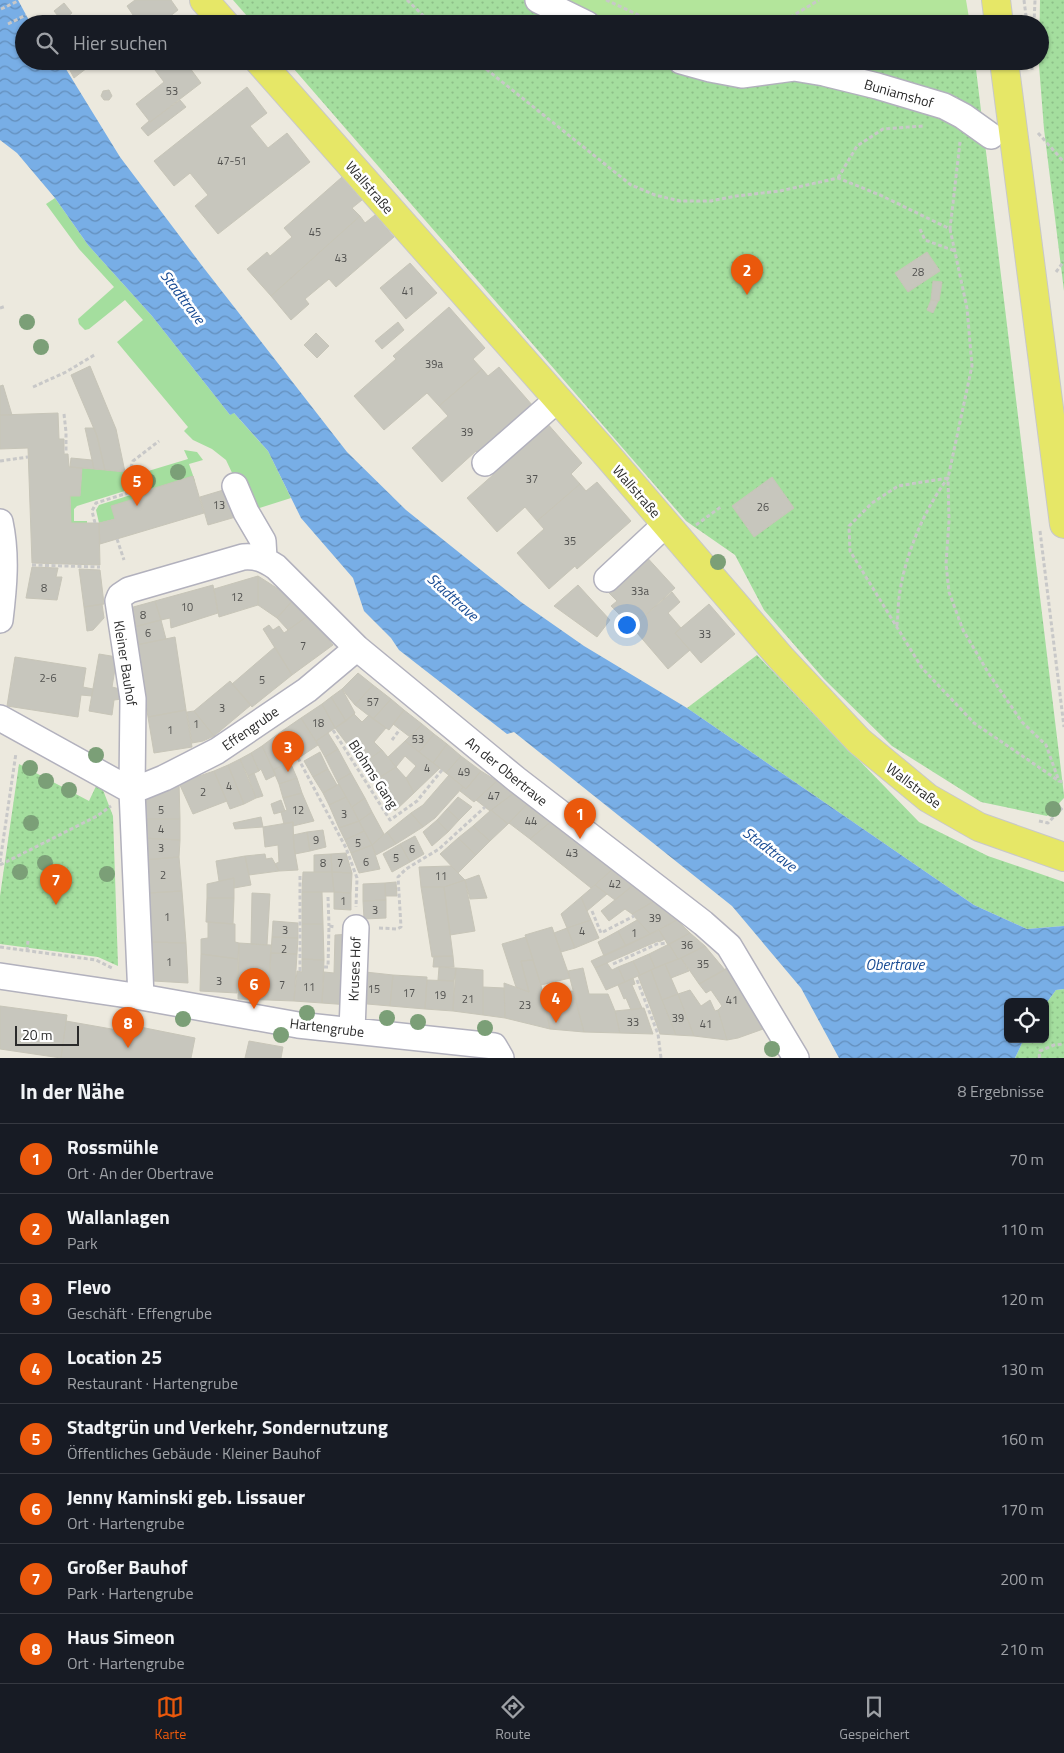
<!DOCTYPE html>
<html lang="de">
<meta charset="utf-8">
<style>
:root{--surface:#171b24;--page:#20242c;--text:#f1f3f6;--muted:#9ea1a6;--line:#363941;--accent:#ea580c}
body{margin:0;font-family:"Titillium Web",sans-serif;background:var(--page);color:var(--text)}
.controls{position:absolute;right:15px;bottom:15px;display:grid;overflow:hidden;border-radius:8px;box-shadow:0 1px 4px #0004}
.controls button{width:45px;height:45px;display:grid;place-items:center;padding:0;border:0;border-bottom:1px solid var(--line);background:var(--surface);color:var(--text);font:25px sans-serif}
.scale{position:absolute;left:15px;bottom:12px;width:64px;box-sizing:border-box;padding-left:5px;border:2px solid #2b2b2b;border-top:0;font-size:14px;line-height:18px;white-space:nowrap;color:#2b2b2b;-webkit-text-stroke:4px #fff;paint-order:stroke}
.you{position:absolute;left:626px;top:624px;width:18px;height:18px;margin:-12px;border:4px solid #fff;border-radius:50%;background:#1a73e8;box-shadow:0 0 0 8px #1a73e833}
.badge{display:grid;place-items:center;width:32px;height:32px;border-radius:50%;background:var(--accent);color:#fff;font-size:16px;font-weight:700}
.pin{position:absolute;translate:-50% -41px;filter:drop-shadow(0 1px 2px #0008)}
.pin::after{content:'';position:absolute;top:26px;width:18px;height:15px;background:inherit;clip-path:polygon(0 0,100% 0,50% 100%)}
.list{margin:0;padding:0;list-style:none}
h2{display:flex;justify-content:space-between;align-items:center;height:65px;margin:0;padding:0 20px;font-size:21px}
h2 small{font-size:16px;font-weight:400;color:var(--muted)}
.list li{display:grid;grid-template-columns:32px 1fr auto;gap:15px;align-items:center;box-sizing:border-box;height:70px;padding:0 20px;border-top:1px solid var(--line)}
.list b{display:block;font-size:19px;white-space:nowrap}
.list p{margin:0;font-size:16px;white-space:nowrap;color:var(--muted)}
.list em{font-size:16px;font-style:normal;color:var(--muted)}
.icon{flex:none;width:28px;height:28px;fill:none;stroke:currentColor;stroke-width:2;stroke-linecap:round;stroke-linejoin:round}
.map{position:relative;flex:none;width:1064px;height:1058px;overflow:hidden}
.search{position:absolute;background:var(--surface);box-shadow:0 1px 4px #0004;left:15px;right:15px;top:15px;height:55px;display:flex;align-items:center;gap:12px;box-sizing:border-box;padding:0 18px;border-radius:28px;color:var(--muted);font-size:19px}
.sheet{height:625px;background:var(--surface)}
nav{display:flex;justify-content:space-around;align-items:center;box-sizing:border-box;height:70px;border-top:1px solid var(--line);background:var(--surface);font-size:14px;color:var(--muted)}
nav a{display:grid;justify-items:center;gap:2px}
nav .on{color:var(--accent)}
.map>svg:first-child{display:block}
.grass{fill:#a4de9e}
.park{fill:url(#park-dots)}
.pitch{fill:#b3e59b}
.water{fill:url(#water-waves)}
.building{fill:#c7c6bd;stroke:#c7c5b8}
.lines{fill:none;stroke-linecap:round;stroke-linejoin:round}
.minor-casing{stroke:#b2b1bd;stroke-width:28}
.major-casing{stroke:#c8c8c8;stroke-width:30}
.path{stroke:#c8c8c8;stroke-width:3;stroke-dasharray:4 2.5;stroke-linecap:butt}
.minor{stroke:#fff;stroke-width:25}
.major{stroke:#e6e767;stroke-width:28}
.tree{fill:#7b9f77}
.labels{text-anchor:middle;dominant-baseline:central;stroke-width:5;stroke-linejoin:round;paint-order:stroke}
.number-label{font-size:11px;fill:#525250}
.street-label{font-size:14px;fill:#2b2b2b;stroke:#fff}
.water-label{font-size:15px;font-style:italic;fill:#174a93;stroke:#fff}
</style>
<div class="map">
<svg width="1064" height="1058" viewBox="0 0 1064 1058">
<defs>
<pattern id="park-dots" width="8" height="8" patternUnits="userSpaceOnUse" patternTransform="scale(1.25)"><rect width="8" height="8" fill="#a4de9e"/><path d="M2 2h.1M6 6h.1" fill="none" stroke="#8dbf88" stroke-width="1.8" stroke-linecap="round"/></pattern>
<pattern id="water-waves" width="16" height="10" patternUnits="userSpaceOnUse" patternTransform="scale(1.25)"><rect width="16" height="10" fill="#78aee6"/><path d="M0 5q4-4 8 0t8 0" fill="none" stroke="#638ebb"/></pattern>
</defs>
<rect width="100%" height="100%" fill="#ece9de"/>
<path class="grass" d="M55,198L88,245L152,316L230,415L233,412L268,451L291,498L250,511L226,460L212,449L193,440L184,431L188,427L117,342L143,320L125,300L89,329L85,330L79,324L78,319L114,287L79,249L46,204Z
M184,450L197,452L203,460L189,464L195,481L112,506L115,519L99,523L96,510L99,505L137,493L135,475L188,459Z
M82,468L128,472L131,489L77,506L74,509V521H87V524L71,523L70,496H80Z"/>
<path class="park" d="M233,0H547L598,24H254Z
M1040,0H1064V291L1044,129L1039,65Z
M287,61H866L867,68L909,61H975L1064,795V798L1047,816L981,802L892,746L824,679L764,610L735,555L686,521Z
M757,655L919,822L988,856L1064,882V926L1027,929L974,905L687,708Z
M19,764L89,801L97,784L103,790L113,816L118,966L98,957L0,944V896Z
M1064,989V1058H1015L1024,1039H1045V1005L1056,990Z"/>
<path class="pitch" d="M547,0H966L970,24H598Z"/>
<path class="water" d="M0,0H18L31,24H24V61H61L120,157L203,267L347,452L406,510L521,602L584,646L687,708L974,905L1027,929L1064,926V989L1056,990L1045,1005V1002H1008V1039H1024L1015,1058H839L801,988L732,906L514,732L507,734L399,650L391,638L364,611L353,578L301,518L268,451L234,413L230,415L152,316L88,245L55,198L17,153L0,140Z"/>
<path class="building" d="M135,0H171L178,10L160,24H139L127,6Z
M64,3L72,13L62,21L54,11Z
M110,17L115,24H101Z
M65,61H96L74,78Z
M150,61H177L182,68L187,64L201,83L150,122L136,104L164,82L149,62Z
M247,87L267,113L250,126L268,148L287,133L310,162L218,234L195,206L208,195L190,173L174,186L154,161Z
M109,90L112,96L109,100H104L101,96L103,91Z
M180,100L186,107L148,136L141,128L149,121L150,122Z
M342,177L362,200L352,208L360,216L271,296L247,269L267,252L270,256L292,237L284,228Z
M375,215L394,237L336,287L329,279L305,299L309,304L291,320L271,296L360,216L365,223Z
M927,252L940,271L908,292L895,273Z
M410,263L437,293L406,319L380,288Z
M933,281L942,282L939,301L931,300Z
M931,300L938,301L933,313L927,310Z
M449,307L485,348L473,359L482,369L439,406L427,393L384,430L354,396L396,359L393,356Z
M398,322L404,330L382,349L375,341Z
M316,333L329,346L317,358L304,345Z
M90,366L116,429L125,472L105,470L97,436L71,375Z
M499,367L533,406L479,454L476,451L442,482L412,448L448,416L439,406L482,369L488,376Z
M3,385L12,415H0V386Z
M58,413L59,439H64V454H68L69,467L82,468L80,496H70L71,523H99L100,565L32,563L28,448L0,449V415Z
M546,422L582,463L571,474L580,484L537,521L525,507L497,532L467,498L494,474L491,471Z
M85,428H94L97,436L105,470L94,469Z
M71,458L92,460L94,469L70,467Z
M193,476L204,513L100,544L99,523L115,519L111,506L147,495L145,491Z
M772,477L794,508L754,537L732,506Z
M597,482L631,521L577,569L575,566L549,589L517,553L544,529L537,521L580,484L586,491Z
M230,488L239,516L208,525L200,497Z
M643,553L675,588L632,627L611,606L617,601L605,589Z
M32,567L58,568L56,577H62L57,600L26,598Z
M79,569L100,570L104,604L84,607Z
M258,576L294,599L277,618L258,605Z
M258,576V605L219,617L214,589Z
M213,585L218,613L171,628L170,618L161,620L155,601Z
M578,585L610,620L597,637L554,606Z
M672,592L680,602L668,613L681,628L675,633L690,650L668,669L632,627Z
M294,599L309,615L288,630L277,618Z
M155,601L161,620L130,628L126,609Z
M102,604L104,618L93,630L87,631L84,607Z
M709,604L735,634L701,663L675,633Z
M309,615L333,645L292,675L263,629L269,625L273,630L279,626L284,633Z
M161,620L166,639L136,645L130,628Z
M175,637L186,710L148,717L136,645Z
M275,647L292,675L252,707L232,684Z
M99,654L117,657L112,687L120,689L122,699L114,700L112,715L89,711Z
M15,657L86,668L83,687L93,689L92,696L81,695L78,717L7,706Z
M358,673L373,685L355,705L342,689Z
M230,681L251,705L214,736L194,711Z
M373,685L391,699L373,719L355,705Z
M342,689L355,713L346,721L331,697Z
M331,697L346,721L335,728L322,704Z
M391,699L404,710L389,730L373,719Z
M322,704L335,728L316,741L301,718Z
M186,710L192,747L154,753L148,717Z
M404,710L422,724L410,737L393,724Z
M194,711L214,736L203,741L192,743L187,712Z
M354,714L362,722L369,715L386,728L374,742L382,750L362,764L335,728Z
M301,718L318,745L297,759L282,731Z
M422,724L434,734L419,752L405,741Z
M282,731L297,759L273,770L262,746Z
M328,733L338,749L325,757L316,741Z
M434,734L447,744L433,763L419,752Z
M405,741L440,768L414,793L406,778L416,766L405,756L396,767L388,757Z
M447,744L461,756L446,773L433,763Z
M262,746L276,775L266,780L261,769L259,771L251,753Z
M338,749L351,773L337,781L325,757Z
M382,750L396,767L374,781L362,764Z
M320,752L328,769L313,777L304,761Z
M251,753L259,771L248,776L240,759Z
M461,756L481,771L466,789L446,773Z
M240,759L256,798L244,804L228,765Z
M290,762L297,778L279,784L273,770Z
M228,765L244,804L230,809L214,771Z
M396,767L406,778L414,793L395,811L374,781Z
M328,769L337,785L323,793L313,777Z
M214,771L227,801L193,814L179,783Z
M481,771L497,781L474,802L460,791L463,787L466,789Z
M254,773L263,796L256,798L248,776Z
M351,773L365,798L352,807L337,781Z
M449,775L463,787L435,818L423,827L411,813L423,805Z
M297,778L302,793L283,798L279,784Z
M497,781L514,793L490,811L476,800Z
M179,783L180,819H142V801Z
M339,784L346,797L329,805L323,793Z
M302,793L314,821L293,826V822L284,824L281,812L287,810L283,798Z
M514,793L528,803L508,824L491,810Z
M346,797L359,821L339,828L329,805Z
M458,797L472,807L459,820L447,809Z
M365,798L372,812L359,821L352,807Z
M281,800L285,811L274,814L271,804Z
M528,803L554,819L530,839L509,823Z
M447,809L459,820L448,832L437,820Z
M491,810L508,824L490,841L473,826Z
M372,812L384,834L372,845L359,821Z
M411,813L423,827L396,844L387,832Z
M261,817L263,827L235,829L233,823Z
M142,819H180V840L142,838Z
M554,819L615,867L591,888L530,839Z
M437,820L448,832L432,846L423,832Z
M359,821L364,831L345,840L339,828Z
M293,822L294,847L298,870L279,871L275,864L279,862L278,845L265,847L263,827Z
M473,826L490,841L476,855L458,838Z
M323,830L326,847L310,851L307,832Z
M364,831L372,845L351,853L345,840Z
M307,832L310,851L295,854L293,835Z
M387,832L396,844L376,855L372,845Z
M415,836L424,854L410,862L400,844Z
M142,838L180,840L179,857L144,860Z
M458,838L476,855L458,873L440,854Z
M400,844L410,862L392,872L383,854Z
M372,845L380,869L359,873L351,853Z
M346,853L352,873L332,872L331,854Z
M265,854L266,859L272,858L279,871L249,875L245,856Z
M331,854L332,872H314V855Z
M245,856L251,885L234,888V878L219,881L216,861Z
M179,857L182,891L148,893L144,860Z
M451,866L465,880L444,887H421L419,867Z
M615,867L636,883L615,900L595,885Z
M303,872H332L334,892H302Z
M332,872L352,873L351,893L334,892Z
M479,875L487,898L470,899L465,880Z
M234,878V898H207V884Z
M465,880L475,931L450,935L444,887Z
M396,882L397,896H385V883Z
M385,883L386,900L363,901V884Z
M636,883L656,900L632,914L625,909L609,921L601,911Z
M595,885L607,894L587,911L581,897Z
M421,887H444L453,956L432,957Z
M182,891L186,943L150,942L148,893Z
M302,892H322L323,924H302Z
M334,892L351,893V910L334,909Z
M252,893L270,894L267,945L251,944Z
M581,897L591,920L567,928L561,914Z
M207,898H234L233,924L206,922Z
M386,900V918L364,919L363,901Z
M656,900L677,920L650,934L632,914Z
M591,920L599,938L575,948L567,928Z
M637,920L650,934L626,946L618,931Z
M677,920L690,933L668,945L659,930Z
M273,921L298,923V938L272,937Z
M208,922L235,924V942L239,943L238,959L201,954V939L208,938Z
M302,924H323L324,960L302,959Z
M552,927L570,978L541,985L525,935Z
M567,928L575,948L561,952L554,933Z
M659,930L665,939L659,942L658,941L595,968L591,961Z
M618,931L626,946L604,956L598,942Z
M690,933L705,946L681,958L678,959L669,944Z
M351,934L350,1005L322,1003L324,972L334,973L335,935Z
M272,937L298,938L297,954L271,953Z
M526,937L533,960L521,961L529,992L516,987L502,944Z
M150,942L186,943L188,983L153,981Z
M239,943L271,945L268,1000L238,999Z
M669,944L678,959L655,968L649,954Z
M705,946L725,970L699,984L681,958Z
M271,953L297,954L294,1001L268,1000Z
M201,954L238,959L237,993L200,991Z
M649,954L655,968L640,975L633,961Z
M434,956H453L454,967H433Z
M681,958L689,971L671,978L665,964Z
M302,959L324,960L322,1003L294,1001L297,971L302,972Z
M533,960L541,985L550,1029L505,1018L504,983L529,992L521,961Z
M633,961L640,975L625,982L618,967Z
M607,963L612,970L618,967L625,982L606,990L595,968Z
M665,964L678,994L662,1000L651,970Z
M439,967L456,968L454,981L438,980Z
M456,968L483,970V1015L453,1011Z
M583,968L589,994H608L615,1011L620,1033L584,1032L568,971Z
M727,968L766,1028L738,1038L727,1040L718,1010L722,1006L711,990L706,993L699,984Z
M651,970L662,1000L676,1035L660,1034L651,1009L638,976Z
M356,971L393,975L390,1006L356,1003Z
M393,975L427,977L425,1009L390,1006Z
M633,978L635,984L632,985L642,1008L631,1010L626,998L624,999L618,985Z
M427,980L454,981L453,1011L425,1009Z
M483,987L504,988L505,1018L483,1015Z
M690,990L701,1006L710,1000L715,1011L718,1010L727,1040L694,1036L678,994Z
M573,991L584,1032L550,1029L542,993Z
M678,994L694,1036L676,1035L662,1000Z
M0,1006L67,1015L61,1058L0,1049Z
M644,1008L653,1034L620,1033L615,1011Z
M66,1021L123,1031L125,1024L195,1038L191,1058H61Z
M249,1041L283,1047L281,1058H245Z"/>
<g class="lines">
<g class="minor-casing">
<path id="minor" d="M538,0L587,24
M681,61L710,69L742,75L794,68L824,73L877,86L944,106L963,116L991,136
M485,463L558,399
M235,486L246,512L263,541L264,558
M0,522C7,555 4,587 0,620
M607,579L666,524
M0,718L132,791
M132,791L164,778L217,751L307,690L357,648
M0,976L141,997L298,1025L494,1046L501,1058
M141,997L132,791L133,699L118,601L120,596L129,590L243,557C257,556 264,559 276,567L357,648L516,779L703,923L729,946L796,1058
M352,1030L356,928"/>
</g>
<g class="major-casing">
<path id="major" d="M204,0L225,24
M996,0L999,24
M259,61L607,455L781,658L859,741L928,798L979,827L1064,857
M1004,61L1064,524"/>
</g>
<path class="path" d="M407,0L432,24
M606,0L658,24
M1024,0L1027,24
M1,9L18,1
M8,24L26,15
M779,24L819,0
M1034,24L1035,0
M23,47H24
M476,61L631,185L655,195L680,201H711L736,196L780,191L838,178L880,195L950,229L960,142
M34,63L36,61
M1032,70V61
M1038,133L1064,162
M838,178L857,146L883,129L924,126
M920,229L925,240L955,251
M950,229L967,308L972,366L948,478L898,486L872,503L849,526L850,551L922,668L974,723L1059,781
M1056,272L1064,261
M0,308L6,306
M33,387L66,372L96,354
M64,414L66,432V451L64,452
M0,461L28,457
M95,523L92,511L96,503L134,491L131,467L133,461L159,441
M696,525L722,506
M1040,531L1064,727
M117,539L124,560
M32,565L100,567
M897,626C898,614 898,602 900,591C906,553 925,508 948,478L949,521L946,564L949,592L963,630L989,674L1022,722L1046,745L1059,781L1064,782
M333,730L390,820L417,801L442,770
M392,740L400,729
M298,758L346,848L357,878L356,907
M1039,821L1048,823L1064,806
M0,862L16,753
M0,865L97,816L111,806
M328,897L329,926
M592,911L601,933L634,916
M379,928L397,929L401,927L398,877L406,869L439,849L485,807
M0,947L96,960L112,968
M27,951L28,941
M613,964L657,944L667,943
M324,967H328L329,926L335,927
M300,971V876
M637,980L658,1034L661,1058
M1039,1058L1040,1051L1054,1045L1064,1044"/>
<use href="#minor" class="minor"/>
<use href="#major" class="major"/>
</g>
<g class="tree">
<circle cx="27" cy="322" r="8"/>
<circle cx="41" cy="347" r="8"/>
<circle cx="178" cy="472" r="8"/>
<circle cx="148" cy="481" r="8"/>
<circle cx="718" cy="562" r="8"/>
<circle cx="96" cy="755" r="8"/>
<circle cx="30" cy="768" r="8"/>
<circle cx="46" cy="781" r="8"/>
<circle cx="69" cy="790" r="8"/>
<circle cx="1053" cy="809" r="8"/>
<circle cx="31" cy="823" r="8"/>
<circle cx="45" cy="863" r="8"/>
<circle cx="20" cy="872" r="8"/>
<circle cx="107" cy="874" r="8"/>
<circle cx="307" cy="1013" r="8"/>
<circle cx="387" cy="1018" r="8"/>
<circle cx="183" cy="1019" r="8"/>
<circle cx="418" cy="1022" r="8"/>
<circle cx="485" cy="1028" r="8"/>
<circle cx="281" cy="1035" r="8"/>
<circle cx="772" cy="1049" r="8"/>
</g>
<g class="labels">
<g class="number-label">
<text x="172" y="91">53</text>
<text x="232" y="161">47-51</text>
<text x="315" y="232">45</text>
<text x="341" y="258">43</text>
<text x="918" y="272">28</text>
<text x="408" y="291">41</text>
<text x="434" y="364">39a</text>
<text x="467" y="432">39</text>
<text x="532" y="479">37</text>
<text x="219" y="505">13</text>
<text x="763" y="507">26</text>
<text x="570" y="541">35</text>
<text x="44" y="588">8</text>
<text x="640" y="591">33a</text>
<text x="237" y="597">12</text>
<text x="187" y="607">10</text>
<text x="143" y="615">8</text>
<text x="148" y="633">6</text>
<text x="705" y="634">33</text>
<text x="303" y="646">7</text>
<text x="48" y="678">2-6</text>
<text x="262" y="680">5</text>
<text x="373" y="702">57</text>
<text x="222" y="708">3</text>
<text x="318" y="723">18</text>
<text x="196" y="724">1</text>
<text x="170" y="730">1</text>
<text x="418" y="739">53</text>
<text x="427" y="768">4</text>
<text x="464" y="772">49</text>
<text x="229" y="786">4</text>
<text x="203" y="792">2</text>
<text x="494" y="796">47</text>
<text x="161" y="810">5</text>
<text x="298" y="810">12</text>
<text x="344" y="814">3</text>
<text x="531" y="821">44</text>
<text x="161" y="829">4</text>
<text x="316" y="840">9</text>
<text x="358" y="843">5</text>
<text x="161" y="848">3</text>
<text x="412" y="849">6</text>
<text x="572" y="853">43</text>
<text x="396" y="858">5</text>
<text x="366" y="862">6</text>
<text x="323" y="863">8</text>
<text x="340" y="863">7</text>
<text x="163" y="875">2</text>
<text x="441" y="876">11</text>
<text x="615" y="884">42</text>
<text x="343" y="901">1</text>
<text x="375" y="910">3</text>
<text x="167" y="917">1</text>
<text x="655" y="918">39</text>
<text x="285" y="930">3</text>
<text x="582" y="931">4</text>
<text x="634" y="933">1</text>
<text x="687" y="945">36</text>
<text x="284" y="949">2</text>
<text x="169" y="962">1</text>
<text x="703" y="964">35</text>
<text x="219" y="981">3</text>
<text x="282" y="985">7</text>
<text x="309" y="987">11</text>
<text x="374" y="989">15</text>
<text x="409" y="993">17</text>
<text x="440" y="995">19</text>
<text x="468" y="999">21</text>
<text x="732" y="1000">41</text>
<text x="525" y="1005">23</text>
<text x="678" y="1018">39</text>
<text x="633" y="1022">33</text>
<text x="706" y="1024">41</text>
</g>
<g class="street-label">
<text transform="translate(899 93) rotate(16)">Buniamshof</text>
<text transform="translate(370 187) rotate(49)">Wallstraße</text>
<text transform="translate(637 491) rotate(49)">Wallstraße</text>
<text transform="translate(126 663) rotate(81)">Kleiner Bauhof</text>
<text transform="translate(250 728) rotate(-35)">Effengrube</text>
<text transform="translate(507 771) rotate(39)">An der Obertrave</text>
<text transform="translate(374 774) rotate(57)">Blohms Gang</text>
<text transform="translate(914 785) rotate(37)">Wallstraße</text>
<text transform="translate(354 969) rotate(-88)">Kruses Hof</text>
<text transform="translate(327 1027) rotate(7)">Hartengrube</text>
</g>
<g class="water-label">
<text transform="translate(183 297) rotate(53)">Stadttrave</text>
<text transform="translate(453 597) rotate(42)">Stadttrave</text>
<text transform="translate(770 849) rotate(37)">Stadttrave</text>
<text x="895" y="964">Obertrave</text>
</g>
</g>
</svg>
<div class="controls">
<button><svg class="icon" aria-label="locate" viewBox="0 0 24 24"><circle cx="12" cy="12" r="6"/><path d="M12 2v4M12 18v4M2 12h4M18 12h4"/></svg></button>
</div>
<div class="scale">20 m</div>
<div class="you"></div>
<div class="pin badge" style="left:580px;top:839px">1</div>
<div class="pin badge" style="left:747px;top:295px">2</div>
<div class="pin badge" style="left:288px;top:772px">3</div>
<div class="pin badge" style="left:556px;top:1023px">4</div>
<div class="pin badge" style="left:137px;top:506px">5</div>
<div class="pin badge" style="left:254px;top:1009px">6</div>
<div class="pin badge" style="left:56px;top:905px">7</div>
<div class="pin badge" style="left:128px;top:1048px">8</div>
<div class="search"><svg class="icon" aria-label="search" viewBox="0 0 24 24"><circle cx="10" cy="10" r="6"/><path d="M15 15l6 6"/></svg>Hier suchen</div>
</div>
<section class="sheet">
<h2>In der Nähe<small>8 Ergebnisse</small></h2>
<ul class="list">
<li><span class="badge">1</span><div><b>Rossmühle</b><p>Ort · An der Obertrave</p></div><em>70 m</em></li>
<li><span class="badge">2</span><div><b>Wallanlagen</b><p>Park</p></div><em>110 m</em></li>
<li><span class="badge">3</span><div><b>Flevo</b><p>Geschäft · Effengrube</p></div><em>120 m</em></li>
<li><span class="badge">4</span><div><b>Location 25</b><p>Restaurant · Hartengrube</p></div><em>130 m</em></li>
<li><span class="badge">5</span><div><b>Stadtgrün und Verkehr, Sondernutzung</b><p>Öffentliches Gebäude · Kleiner Bauhof</p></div><em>160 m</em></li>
<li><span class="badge">6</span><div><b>Jenny Kaminski geb. Lissauer</b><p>Ort · Hartengrube</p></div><em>170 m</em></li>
<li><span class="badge">7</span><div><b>Großer Bauhof</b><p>Park · Hartengrube</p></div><em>200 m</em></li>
<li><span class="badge">8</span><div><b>Haus Simeon</b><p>Ort · Hartengrube</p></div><em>210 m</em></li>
</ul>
</section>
<nav>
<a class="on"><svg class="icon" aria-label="map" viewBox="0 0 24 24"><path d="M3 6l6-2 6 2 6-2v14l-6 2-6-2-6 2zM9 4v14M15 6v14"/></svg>Karte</a>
<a><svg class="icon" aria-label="directions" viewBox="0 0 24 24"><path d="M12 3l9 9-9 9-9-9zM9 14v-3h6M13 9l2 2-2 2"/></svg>Route</a>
<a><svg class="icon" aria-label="saved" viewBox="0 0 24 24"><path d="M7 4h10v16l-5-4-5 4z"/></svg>Gespeichert</a>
</nav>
